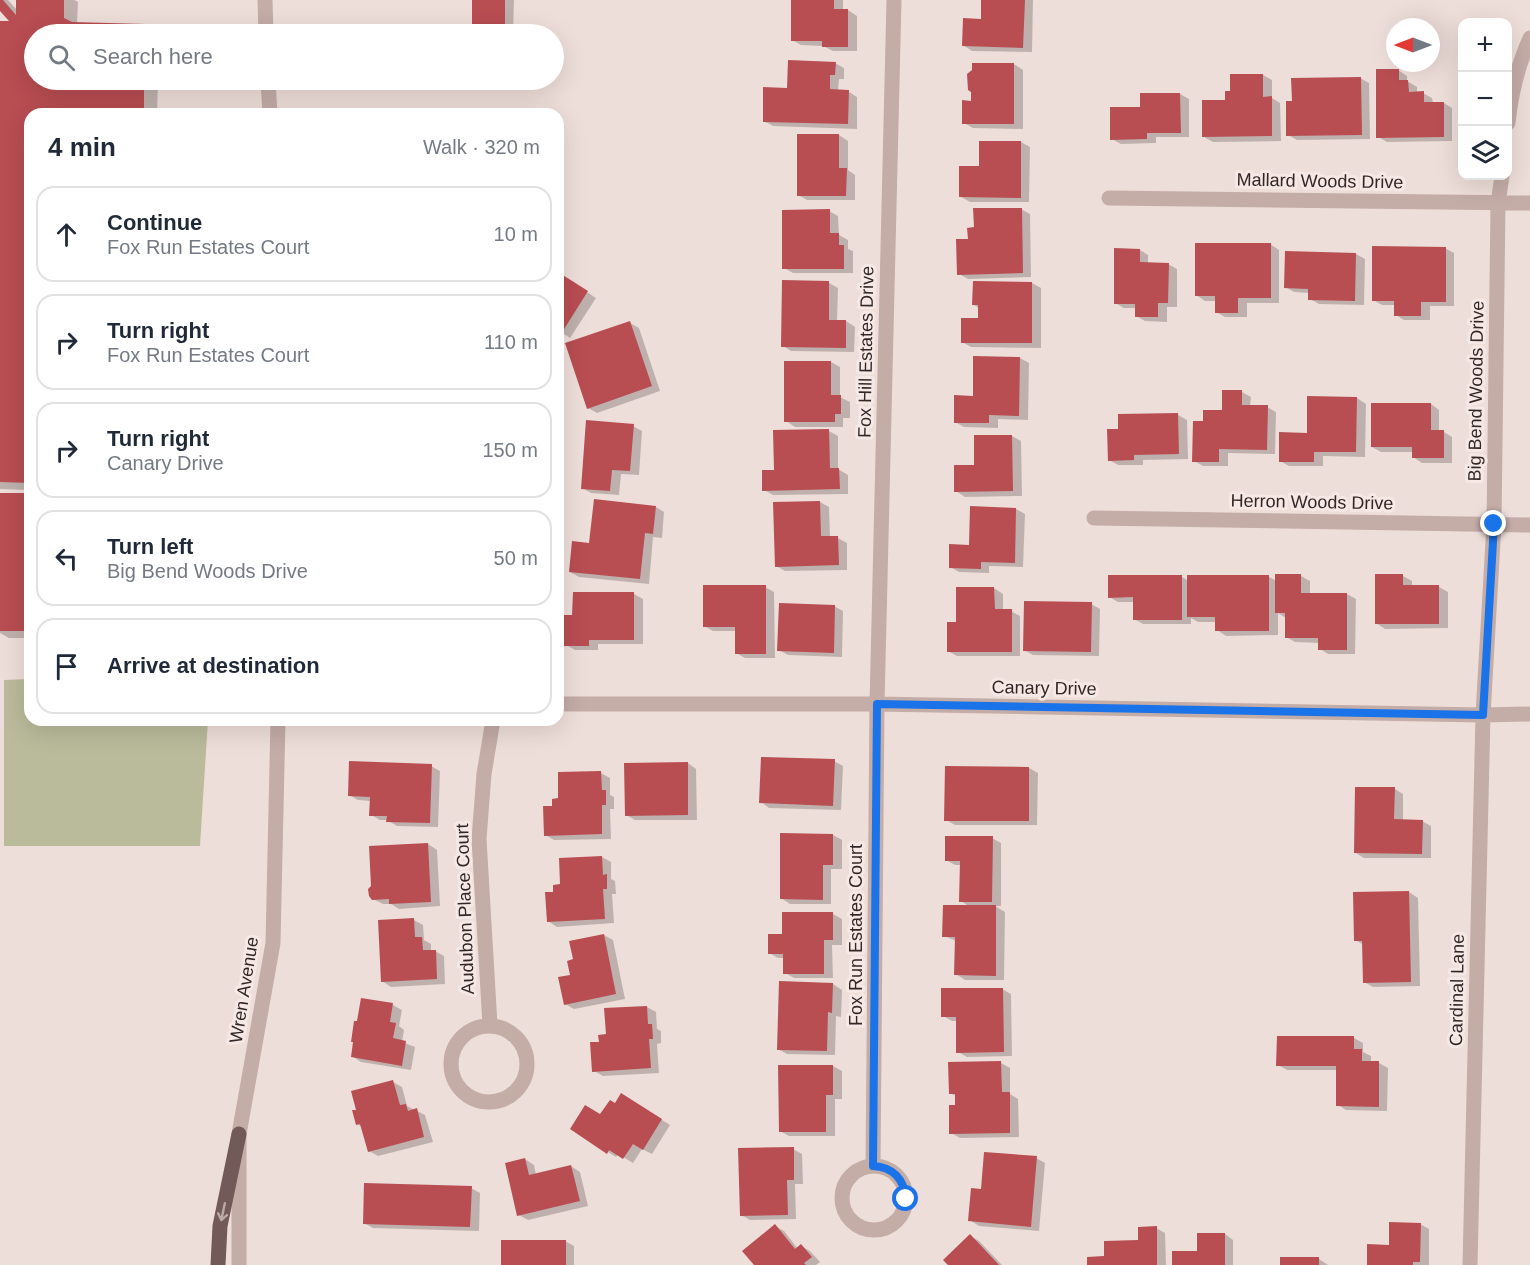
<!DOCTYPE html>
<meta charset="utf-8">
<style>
:root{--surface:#fff;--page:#f2f2f3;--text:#1f2937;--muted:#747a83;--line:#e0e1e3}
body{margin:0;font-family:Arial,sans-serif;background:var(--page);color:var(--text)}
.controls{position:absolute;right:18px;top:18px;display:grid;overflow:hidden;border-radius:12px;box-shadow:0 6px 24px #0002}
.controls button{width:54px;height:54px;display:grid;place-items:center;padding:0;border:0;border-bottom:2px solid var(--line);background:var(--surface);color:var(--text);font:30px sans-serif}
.compass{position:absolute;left:1386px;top:18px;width:54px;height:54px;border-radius:50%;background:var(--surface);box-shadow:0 6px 24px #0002;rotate:270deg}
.stop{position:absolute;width:18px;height:18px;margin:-14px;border:4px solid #1a73e8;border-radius:50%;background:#fff}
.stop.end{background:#1a73e8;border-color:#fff;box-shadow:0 2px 6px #0008}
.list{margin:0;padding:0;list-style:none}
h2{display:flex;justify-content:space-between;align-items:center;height:78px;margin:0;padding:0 24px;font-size:26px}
h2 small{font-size:20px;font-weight:400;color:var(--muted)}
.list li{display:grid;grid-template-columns:39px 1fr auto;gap:18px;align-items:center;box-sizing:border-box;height:96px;margin:0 12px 12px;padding:0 12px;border:2px solid var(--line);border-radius:18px}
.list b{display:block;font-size:22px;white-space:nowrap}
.list p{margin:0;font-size:20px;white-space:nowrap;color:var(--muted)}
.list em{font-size:20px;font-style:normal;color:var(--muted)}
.icon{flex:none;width:33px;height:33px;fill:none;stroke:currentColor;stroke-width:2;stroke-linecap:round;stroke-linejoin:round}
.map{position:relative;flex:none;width:1530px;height:1265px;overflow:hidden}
.search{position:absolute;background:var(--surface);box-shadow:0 6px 24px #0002;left:24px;top:24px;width:540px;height:66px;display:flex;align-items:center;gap:15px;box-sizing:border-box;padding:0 21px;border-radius:33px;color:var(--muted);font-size:22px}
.panel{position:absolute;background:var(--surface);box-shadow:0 6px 24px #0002;left:24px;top:108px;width:540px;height:618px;border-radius:18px}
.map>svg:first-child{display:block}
.green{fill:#babb9b}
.shadow{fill:#0003}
.building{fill:#b84d52}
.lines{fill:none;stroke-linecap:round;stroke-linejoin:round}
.minor{stroke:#c4aca7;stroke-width:15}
.major{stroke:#725a59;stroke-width:15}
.oneway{stroke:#bba9a6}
.route{stroke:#1a73e8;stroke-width:8}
.labels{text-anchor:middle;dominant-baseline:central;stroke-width:6;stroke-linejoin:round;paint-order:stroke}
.street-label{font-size:18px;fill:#322726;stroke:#f6e9e5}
</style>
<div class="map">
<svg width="1530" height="1265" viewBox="0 0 1530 1265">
<rect width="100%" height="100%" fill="#eeded9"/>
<path class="green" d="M30,679V720H208L200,846H4V680Z"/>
<path class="shadow" d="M0,0H8L17,10V0H74L78,2L77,24L145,26L159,33L34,34V80H158L157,114H30V490L0,489V23H13L0,9Z
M474,0H514L513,34H482L473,29Z
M793,0H843V10H848L857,16V51H833L823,46L801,45L792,40Z
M983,0H1033L1032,52L972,51L963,45L983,21Z
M835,63L844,68V79H839L838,91L849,92L857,97V129L773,126L764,121L789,90Z
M974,64H1014L1023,70V129L973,128L964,123L973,102Z
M1398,70L1407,76V81L1417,87V93H1423L1432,98L1433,103H1444L1452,108V141L1387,142L1378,137Z
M1263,75L1272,80V98L1280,103L1281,141L1213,142L1204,137L1227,101Z
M1360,78L1369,83L1370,139L1297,140L1288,135Z
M1180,94L1189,99V137H1156V143L1121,144L1112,139L1142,109Z
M839,135L848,141V170L855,175V200H807L798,195Z
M1021,142L1030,147L1029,202H970L961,197L981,168Z
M1021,209L1030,214L1031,277L968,279L959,274L969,241Z
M829,211L838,216L839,235L848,240V249L853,251V273H793L784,268Z
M1270,244L1279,250V303H1247V317H1225L1216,312V301H1205L1196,295Z
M1445,248L1454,253V306H1430V320H1404L1396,315V305H1382L1373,300Z
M1140,250L1148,255V264H1168L1177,269V307H1167V322L1145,321L1136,316V308H1124L1115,303Z
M1356,254L1365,259L1364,305L1319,304L1310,299V293L1294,292L1285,287Z
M558,273L596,298L570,338L558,330Z
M829,283L838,288L837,321H846L855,327L854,352L791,351L783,346Z
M1032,283L1041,288V348L971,347L962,342L979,319V308L974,305Z
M630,323L639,328L660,391L597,413L588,408Z
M1020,358L1029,363L1028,420L998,419V428L964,427L955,422L974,397Z
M831,362L840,367V397L850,402V418H843V427H795L786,421Z
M1242,392L1251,397L1250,406L1267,407L1276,412L1275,454L1228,453V466H1203L1194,461L1204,423L1223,412Z
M1357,398L1366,404L1365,457L1323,456V466H1289L1280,461L1308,434Z
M1431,404L1439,410V432H1444L1452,437V463H1422L1413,457V452H1381L1372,447Z
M1178,415L1187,420L1188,459L1143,460V465H1118L1109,460L1120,431Z
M633,426L642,431L639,475L621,474L619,495L591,493L582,488Z
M829,431L838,436V469L848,475V494L773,495L764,490L776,472Z
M1012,436L1021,441L1022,496L965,497L956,491Z
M0,494L30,495V638H9L0,633Z
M820,502L829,507L830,538H838L847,543V570L785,571L776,566Z
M656,507L664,512L662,538L653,537L649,584L579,577L570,572L591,544Z
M1016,509L1025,514L1023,567L989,566V573L959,572L950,567L970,547Z
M1301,576L1310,581V594H1347L1356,599L1355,654H1328L1320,649V643L1295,642L1286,637V618L1278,613V635L1226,636L1217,630V622H1198L1191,618V624H1143L1134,619V602H1118L1109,597L1182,577L1189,581L1269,577L1277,581Z
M1376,576H1403L1412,581V587H1439L1448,592V628L1385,629L1376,623Z
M765,587L774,592L775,658H745L736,653V631H713L704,626Z
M994,588L1003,594V611H1011L1020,616V656H957L948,651L957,624Z
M634,594L643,599V644H598V650H575L566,645L574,617Z
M1091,604L1100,609L1099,656L1033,655L1024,650Z
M834,606L843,611L842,657L788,655L779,650Z
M834,761L843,766L841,810L769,808L761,802Z
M688,763L696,769L697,820H635L626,815Z
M431,766L440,771L438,827L397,826L387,820H380L371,815V801L358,800L349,795Z
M1029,768L1038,773L1037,825H955L946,820Z
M601,773L610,778V795L614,797V809H610L611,839L554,840L545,835L553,807L560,800Z
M1395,789L1403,794V821H1422L1431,826V858H1364L1356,853Z
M833,835L842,840V869H831V904H790L781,898Z
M992,838L1001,843V906H995L1005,912L1004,980H965L956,974V941L944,936L970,907L961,901V865H955L946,860Z
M428,844L437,850L440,906L399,909L391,904H383L373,899Z
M602,857L611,862V879L615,881L616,894H612L614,923L557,927L548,921L555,893L562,886Z
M1409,892L1418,898L1420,986L1373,987L1364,982V945L1355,940Z
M833,914L842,919V945H832L833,978H794L785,973V958H778L769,953L784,935Z
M414,920L423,925L424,940L431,944V952L435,951L444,956L445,984L391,987L382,981L379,922Z
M604,935L613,940L625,999L574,1009L565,1004L575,960Z
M833,984L842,990L841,1017L836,1016L835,1055L787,1054L778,1049Z
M1002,989L1011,994L1012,1056L967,1057L958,1052V1021H952L943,1016Z
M363,1000L393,1005L402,1010L399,1026L404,1030L402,1042L415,1047L411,1070L361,1062L352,1056Z
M647,1007L656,1012L657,1029L661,1031V1043L657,1044L659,1073L603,1076L594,1071L600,1043L607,1036L606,1009Z
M1278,1037L1354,1038L1363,1043V1052L1371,1056V1063H1379L1388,1068L1387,1111L1346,1110L1338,1105V1070H1287L1278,1065Z
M1001,1063L1010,1068V1094L1018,1099L1019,1137L960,1138L951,1133L956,1107V1096L950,1093Z
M833,1066L842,1071V1099H835V1136H789L780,1131Z
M393,1082L402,1087L407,1106L425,1115L433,1142L378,1156L369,1151L362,1127L357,1124Z
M631,1100L670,1125L652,1154L642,1149L633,1163L618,1154L616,1157L608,1152L601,1116L615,1105Z
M793,1149L802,1154L803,1184H795L796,1219L750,1220L741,1215Z
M1036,1158L1045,1163L1039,1231L979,1226L970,1220L982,1190Z
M525,1159L534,1165L536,1175L571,1166L580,1172L588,1206L528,1220L519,1215Z
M471,1188L480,1193L479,1231L373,1228L364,1223Z
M1420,1224L1429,1229V1265H1369Z
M775,1226L784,1231L798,1249L801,1246L810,1251L820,1262L816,1265H756Z
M1156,1228L1165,1233L1166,1265H1089L1140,1242Z
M1225,1234L1233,1240V1265H1173L1199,1252Z
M970,1236L979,1241L1002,1265H950Z
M565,1241L574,1246V1265H503Z
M1319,1259L1328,1265H1281Z"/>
<path class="building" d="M0,0H3L16,15V0H64V18L72,22L146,24L145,34H34V80H144V114H30V483L0,482V21H9L0,11Z
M472,0H505V30H472Z
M791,0H834V9H848V47H822V41H791Z
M981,0H1025L1023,48L962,46L963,18L981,19Z
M788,60L836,62L835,75H830V89L849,90L848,124L763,122V87L787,88Z
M972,63H1014V124H962V100L971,101V92L968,90L967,74L972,70Z
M1376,69H1399V80H1408L1409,92L1424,91V102H1444V137L1376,138Z
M1230,74H1263V97L1272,96V136L1202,137V100H1225V91H1230Z
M1361,77L1362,135L1286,136V101H1292L1291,78Z
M1140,93H1180L1181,133H1147V139L1110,140V107H1140Z
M797,134H839V168H847L846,196H797Z
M979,141H1021V198L959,197V166H979Z
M973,208H1022L1023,273L957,275L956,239H968L967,228L974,227Z
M830,209V233H839V245H844V269H782V210Z
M1195,243H1271V298H1238V313H1215V296H1195Z
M1372,246L1446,247V302H1421V316H1394V301H1372Z
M1114,248L1140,249V262L1169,263L1168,303H1158V317H1135V304H1114Z
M1285,251L1356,253L1355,301L1308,300V289L1284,288Z
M558,272L588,291L561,334L558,332Z
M782,280L829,281V320H846V348L781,347Z
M973,281L1032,282V343H961V318H978V305H972Z
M630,321L652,386L587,409L565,343Z
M973,356L1020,357L1019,416L989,415V423H954V395L973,396Z
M784,361H831V395H841V414H835V422H784Z
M1222,390H1242V405H1268L1267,450L1219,449V462H1192L1193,421H1203V410H1222Z
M1307,396L1357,397L1356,452H1314V462H1279V432L1307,433Z
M1371,403H1431V430H1444V458H1412V447H1371Z
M1178,413L1179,454L1134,455V460L1108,461L1107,429H1118V414Z
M586,420L634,424L630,471L612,470L610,491L581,489Z
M829,429L830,468H839L840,489L762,491V470H774L773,430Z
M974,435H1012L1013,491L954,492V465H974Z
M0,493H30V631H0Z
M594,499L656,506L653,534L645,533L640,579L569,572L572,541L589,543Z
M820,501L821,536H838L839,565L775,567L773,502Z
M970,506L1016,508L1015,563L981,562V569L949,568V544L969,545Z
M1275,574H1301V593H1347V650H1318V638H1285V613H1275Z
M1375,574H1403V585H1439V624H1375Z
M1108,575H1182V620H1133V597L1108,598Z
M1187,575H1269V631H1215V617H1187Z
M703,585H766V654H735V627H703Z
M956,587H994L995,609H1012V652H947V622H956Z
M573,592H634V640H589V646H564V615H572Z
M1024,601L1092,602L1091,652L1023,651Z
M779,603L835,605L834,653L777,651Z
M761,757L835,759L833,806L759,803Z
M349,761L432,764L430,823L386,822L387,816H369L370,797L348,796Z
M688,762V815L625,816L624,763Z
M945,766L1029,767V821H944Z
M601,771L602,790H606V805H602V834L544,836L543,806H552V799L558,798V772Z
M1355,787H1395L1394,819L1423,820L1422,854L1354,853Z
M780,833L833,834V865H823V900L780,899Z
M945,836H993L992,902H959L960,861H945Z
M428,843L431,902L389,904V899L372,900L369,896L368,889L371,886L369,846Z
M602,856L603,875L607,874V889H603L605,919L547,922L545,892H553V885L560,884L559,858Z
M1409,891L1411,982L1363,983L1362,941H1354L1353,892Z
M943,905H996V976L954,975L955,937H942Z
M782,912H833V940H824V974H783V954H768V934H782Z
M414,918L415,937H422L423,950H436L437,979L381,982L378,920Z
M604,934L616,994L564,1005L558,977L570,975L567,961L573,959L569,941Z
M779,981L833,983L832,1013L828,1012L827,1051L777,1050Z
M941,988H1003L1004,1052L956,1053V1017H941Z
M361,998L393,1003L390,1022L396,1023L393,1038L406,1041L402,1066L351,1057L353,1042H351L354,1021H357Z
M647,1006L648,1024H652L653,1039H649L651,1068L592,1072L590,1042H599L598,1035L606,1034L604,1008Z
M1277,1036H1354V1049H1362V1061H1379V1107L1336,1106V1066H1276Z
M1001,1061L1002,1092H1010V1133L949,1134V1105H955V1094H949L948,1062Z
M778,1065H833V1095H826V1132H779Z
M393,1080L400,1105L406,1104L408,1111L417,1108L424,1137L368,1152L360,1124L356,1125L352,1110H356L351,1091Z
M621,1093L662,1119L643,1150L633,1144L623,1159L609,1150L607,1154L570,1129L585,1105L600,1114L610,1100L615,1103Z
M794,1147V1180H787L788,1215L740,1216L738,1148Z
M984,1152L1037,1156L1031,1227L968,1221L971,1188L981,1189Z
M525,1158L529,1175L571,1165L580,1201L517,1216L505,1163Z
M364,1183L472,1186L470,1227L363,1224Z
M1389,1222L1421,1223L1420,1262H1413V1265H1367V1244L1389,1245Z
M775,1224L795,1249L801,1244L812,1257L804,1263L806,1265H754L742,1251Z
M1157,1226V1265H1087V1257L1104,1256V1241L1138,1240V1227Z
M1197,1233H1225V1265H1172V1251H1197Z
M970,1234L999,1265H948L943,1260Z
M501,1240H566V1265H501Z
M1280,1257H1319V1265H1280Z"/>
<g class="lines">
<path class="minor" d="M265,0L266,34
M268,80L270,114
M1508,123C1511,93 1518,65 1530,38
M1109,198L1530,203
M1094,518L1530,525
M558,704H877L1483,715L1530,714
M490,1025L479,839L484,774L493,720
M451 1064a38 38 0 1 1 76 0a38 38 0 1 1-76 0Z
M873,1166L877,704L894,0
M842 1198a32 32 0 1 1 64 0a32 32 0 1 1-64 0Z
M239,1265V1134L273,943L278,720
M1470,1265L1483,715L1494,524L1498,203L1502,176"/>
<path class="major" d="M218,1265L220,1226L239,1134"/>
</g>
<defs><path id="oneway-shaft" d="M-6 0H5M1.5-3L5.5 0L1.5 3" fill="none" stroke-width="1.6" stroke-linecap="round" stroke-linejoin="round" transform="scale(1.5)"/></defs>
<use class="oneway" href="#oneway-shaft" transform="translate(223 1212) rotate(102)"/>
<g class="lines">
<path class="route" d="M906,1199C904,1179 893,1167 873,1166L877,704L1483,715L1494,524"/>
</g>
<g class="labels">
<g class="street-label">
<text transform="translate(1320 181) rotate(1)">Mallard Woods Drive</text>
<text transform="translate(866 352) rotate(-89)">Fox Hill Estates Drive</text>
<text transform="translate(1476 391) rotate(-89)">Big Bend Woods Drive</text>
<text transform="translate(1312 502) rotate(1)">Herron Woods Drive</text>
<text transform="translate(1044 688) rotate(1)">Canary Drive</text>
<text transform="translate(465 909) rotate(-92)">Audubon Place Court</text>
<text transform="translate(856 935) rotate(-90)">Fox Run Estates Court</text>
<text transform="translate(244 990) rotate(-81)">Wren Avenue</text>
<text transform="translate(1457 990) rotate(-89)">Cardinal Lane</text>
</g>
</g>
</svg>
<div class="controls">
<button>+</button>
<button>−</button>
<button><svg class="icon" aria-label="layers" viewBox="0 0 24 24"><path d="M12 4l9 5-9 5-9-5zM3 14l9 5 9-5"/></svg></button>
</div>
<svg class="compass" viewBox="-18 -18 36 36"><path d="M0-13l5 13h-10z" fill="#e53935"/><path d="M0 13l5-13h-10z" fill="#747a83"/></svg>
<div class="stop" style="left:906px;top:1199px"></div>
<div class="stop end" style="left:1494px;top:524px"></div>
<div class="search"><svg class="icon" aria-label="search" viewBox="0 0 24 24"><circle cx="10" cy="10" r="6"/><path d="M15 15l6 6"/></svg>Search here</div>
<section class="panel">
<h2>4 min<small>Walk · 320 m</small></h2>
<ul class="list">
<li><svg class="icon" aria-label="ahead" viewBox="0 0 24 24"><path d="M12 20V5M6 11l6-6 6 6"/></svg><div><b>Continue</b><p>Fox Run Estates Court</p></div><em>10 m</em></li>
<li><svg class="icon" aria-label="right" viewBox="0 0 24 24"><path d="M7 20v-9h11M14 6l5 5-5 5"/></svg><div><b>Turn right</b><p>Fox Run Estates Court</p></div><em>110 m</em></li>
<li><svg class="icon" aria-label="right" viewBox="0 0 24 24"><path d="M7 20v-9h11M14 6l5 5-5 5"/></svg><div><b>Turn right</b><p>Canary Drive</p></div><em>150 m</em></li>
<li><svg class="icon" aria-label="left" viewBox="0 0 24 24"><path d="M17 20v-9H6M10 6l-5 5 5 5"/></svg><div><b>Turn left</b><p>Big Bend Woods Drive</p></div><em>50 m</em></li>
<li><svg class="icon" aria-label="arrive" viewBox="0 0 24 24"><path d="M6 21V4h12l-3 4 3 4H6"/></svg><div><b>Arrive at destination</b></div></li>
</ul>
</section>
</div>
